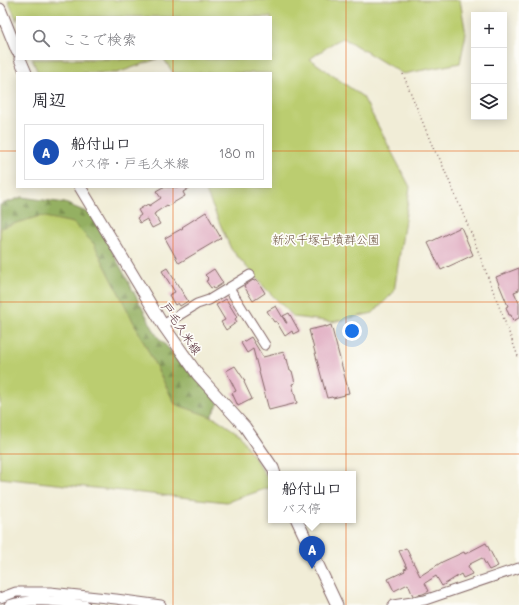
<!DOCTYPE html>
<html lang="ja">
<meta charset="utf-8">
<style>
:root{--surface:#fff;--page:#f7f7f7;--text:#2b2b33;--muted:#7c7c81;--line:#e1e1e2;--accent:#2563eb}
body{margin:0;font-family:Mali,"Klee One",sans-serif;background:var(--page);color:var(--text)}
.controls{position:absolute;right:12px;top:12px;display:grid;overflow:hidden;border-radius:0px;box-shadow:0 2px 10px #0003}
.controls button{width:36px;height:36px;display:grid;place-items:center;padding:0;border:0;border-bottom:1px solid var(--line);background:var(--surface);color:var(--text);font:20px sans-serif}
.you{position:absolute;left:352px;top:331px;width:14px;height:14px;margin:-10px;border:3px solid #fff;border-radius:50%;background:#1a73e8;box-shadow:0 0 0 6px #1a73e833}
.badge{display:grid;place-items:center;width:26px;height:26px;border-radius:50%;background:var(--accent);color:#fff;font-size:13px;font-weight:700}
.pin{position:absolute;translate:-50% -33px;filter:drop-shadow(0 1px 2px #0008)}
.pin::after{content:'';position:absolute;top:21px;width:14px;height:12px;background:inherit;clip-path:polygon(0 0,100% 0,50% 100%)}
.popup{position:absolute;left:268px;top:471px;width:88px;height:52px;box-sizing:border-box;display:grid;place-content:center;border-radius:0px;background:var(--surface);filter:drop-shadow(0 1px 3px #0005);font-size:13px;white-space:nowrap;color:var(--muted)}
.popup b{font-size:15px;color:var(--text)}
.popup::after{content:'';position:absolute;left:50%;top:100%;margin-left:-8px;border:8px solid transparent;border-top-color:var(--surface)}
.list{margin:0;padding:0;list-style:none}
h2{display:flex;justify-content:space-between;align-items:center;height:52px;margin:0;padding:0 16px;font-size:17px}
h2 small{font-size:13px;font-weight:400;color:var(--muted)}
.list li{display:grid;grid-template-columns:26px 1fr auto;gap:12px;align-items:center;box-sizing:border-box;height:56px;margin:0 8px 8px;padding:0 8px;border:1px solid var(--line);border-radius:0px}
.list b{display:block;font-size:15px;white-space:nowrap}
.list p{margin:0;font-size:13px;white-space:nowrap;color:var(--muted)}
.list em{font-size:13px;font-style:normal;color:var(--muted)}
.icon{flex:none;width:22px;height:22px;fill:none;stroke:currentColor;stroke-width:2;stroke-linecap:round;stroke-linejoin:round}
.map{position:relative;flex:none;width:519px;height:605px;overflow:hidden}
.search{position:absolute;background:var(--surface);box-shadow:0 2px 10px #0003;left:16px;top:16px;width:256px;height:44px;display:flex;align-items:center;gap:10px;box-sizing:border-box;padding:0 14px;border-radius:0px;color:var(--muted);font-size:15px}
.panel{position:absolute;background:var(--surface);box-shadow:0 2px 10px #0003;left:16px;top:72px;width:256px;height:116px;border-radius:0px}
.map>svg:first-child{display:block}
.forest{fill:url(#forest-firs);stroke:#6f6846}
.green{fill:#bbcd70;stroke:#82764e}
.building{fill:#e0acc1}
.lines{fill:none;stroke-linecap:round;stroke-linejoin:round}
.minor-casing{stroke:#846767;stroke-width:11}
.major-casing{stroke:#846767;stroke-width:13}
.path{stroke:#846767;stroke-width:1.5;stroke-dasharray:1 3;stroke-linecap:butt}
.minor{stroke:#fff;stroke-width:9}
.major{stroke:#fff;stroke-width:11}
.grid{fill:none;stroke:#e8590c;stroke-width:1;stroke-opacity:0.55}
.labels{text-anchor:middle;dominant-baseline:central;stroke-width:3.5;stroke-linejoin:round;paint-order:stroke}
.park-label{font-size:12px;fill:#6c5340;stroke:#fdfcf7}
.street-label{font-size:12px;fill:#4a1f2b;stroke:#fdfcf7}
</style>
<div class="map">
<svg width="519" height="605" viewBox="0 0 519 605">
<defs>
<pattern id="forest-firs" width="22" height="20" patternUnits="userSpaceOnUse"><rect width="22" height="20" fill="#94b062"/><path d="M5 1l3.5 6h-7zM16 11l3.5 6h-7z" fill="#7b8f51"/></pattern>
</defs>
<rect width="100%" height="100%" fill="#fdfcf7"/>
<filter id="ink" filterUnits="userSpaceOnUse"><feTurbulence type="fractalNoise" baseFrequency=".025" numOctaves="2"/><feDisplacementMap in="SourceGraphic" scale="8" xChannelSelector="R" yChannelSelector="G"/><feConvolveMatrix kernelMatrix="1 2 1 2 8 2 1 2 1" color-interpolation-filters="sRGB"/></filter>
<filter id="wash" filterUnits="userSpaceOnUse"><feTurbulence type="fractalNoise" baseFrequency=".012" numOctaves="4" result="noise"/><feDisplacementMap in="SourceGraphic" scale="16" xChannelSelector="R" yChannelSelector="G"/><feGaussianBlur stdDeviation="0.9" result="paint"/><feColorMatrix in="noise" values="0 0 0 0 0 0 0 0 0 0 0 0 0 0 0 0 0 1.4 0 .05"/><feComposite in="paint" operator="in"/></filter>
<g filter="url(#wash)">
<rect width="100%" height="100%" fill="#f1edd7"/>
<path class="forest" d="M22,197L65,203L93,215L157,336L219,403L208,421L0,404V205Z"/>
<path class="green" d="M8,0H460L466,34L460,63L403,74L343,38L333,43L310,59L363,97L410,187L394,292L373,313L332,322L294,317L265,288L231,249L204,187H271V73H173L164,59H271V17H17V21Z
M32,59H157L117,73H38Z
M40,216L73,223L94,244L175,404L217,419L239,434L271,484V487L227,502L0,478V228Z"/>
<g id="blocks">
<path class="building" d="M163,187H191L183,192L185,196L168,206L167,205L155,213V214H154L160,224L152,228L147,219L140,223L137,218L141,215L138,210L148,204L149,206L161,198L156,191Z
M206,212L221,238L179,263L165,238L183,228L182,227Z
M461,227L473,255L441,270L428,243Z
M167,268L188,301L180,306L178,303L175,305L169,295L175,292L162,271Z
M519,268V290L514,292L519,303V318L513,321L511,315H509L506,307L508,306L496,277Z
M214,269L223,283L214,289L213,287L211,288L206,281L208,280L207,279L208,278L205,275Z
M253,280L254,281L257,280L265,293L253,301L244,286Z
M226,299L237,317L235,319L237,322L226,330L221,322L225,320L216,305Z
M276,306L286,323H287L283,316L289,313L299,331L293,334L292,331L285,336L276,321L274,322L267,311Z
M331,325L349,393L344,394L345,395L333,398L332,397L327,398L309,330L326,326V327Z
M251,337L263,357L284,352L286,360L287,359L290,371H292L295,383L292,384L297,403L269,410L253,349L247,353L241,343Z
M235,366L245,381L244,382L252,399L238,406L232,393L236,391L226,371Z
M486,543L498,566L489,570L482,558L470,564L468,566L472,574L463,578L461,574L442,586L436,576L425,583L429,591L423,594L413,596L408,584L394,591L388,579L405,571L404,569L407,568L399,551L406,548L420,576L442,562L464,552L465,554Z"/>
</g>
</g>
<g filter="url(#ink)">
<use href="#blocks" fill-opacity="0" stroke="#846767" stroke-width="1"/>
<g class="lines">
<g class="minor-casing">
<path id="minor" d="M229,288L265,345
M163,325L197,304L209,300L250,275
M0,598L16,592H50L116,599L161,605
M9,605C33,597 60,602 85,605
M393,605L425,600L519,568"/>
</g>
<g class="major-casing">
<path id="major" d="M0,9L17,51
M20,59L26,73
M80,187L163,325L198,375L245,427L273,468L275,474
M297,520L337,605"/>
</g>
<path class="path" d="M403,74L434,150L439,157L472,235L519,359"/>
<use href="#minor" class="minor"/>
<use href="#major" class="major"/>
</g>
</g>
<path class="grid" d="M173,0V17M346,0V605M173,59V73M0,151H17M271,151H519M173,187V605M0,302H519M0,454H519"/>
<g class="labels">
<g class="park-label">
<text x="326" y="239">新沢千塚古墳群公園</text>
</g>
<g class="street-label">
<text transform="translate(182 328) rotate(56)">戸毛久米線</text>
</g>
</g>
</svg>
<div class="controls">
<button>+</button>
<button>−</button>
<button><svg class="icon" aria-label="layers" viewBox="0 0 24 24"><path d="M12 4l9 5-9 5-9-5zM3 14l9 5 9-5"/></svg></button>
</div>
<div class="you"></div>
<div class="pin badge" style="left:312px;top:569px;background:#1a4fb4">A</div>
<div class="popup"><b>船付山口</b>バス停</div>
<div class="search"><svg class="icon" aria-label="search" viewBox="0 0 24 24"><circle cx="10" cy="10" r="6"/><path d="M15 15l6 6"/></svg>ここで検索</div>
<section class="panel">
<h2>周辺<small></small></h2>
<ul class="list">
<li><span class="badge" style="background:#1a4fb4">A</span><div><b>船付山口</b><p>バス停 · 戸毛久米線</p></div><em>180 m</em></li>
</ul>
</section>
</div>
